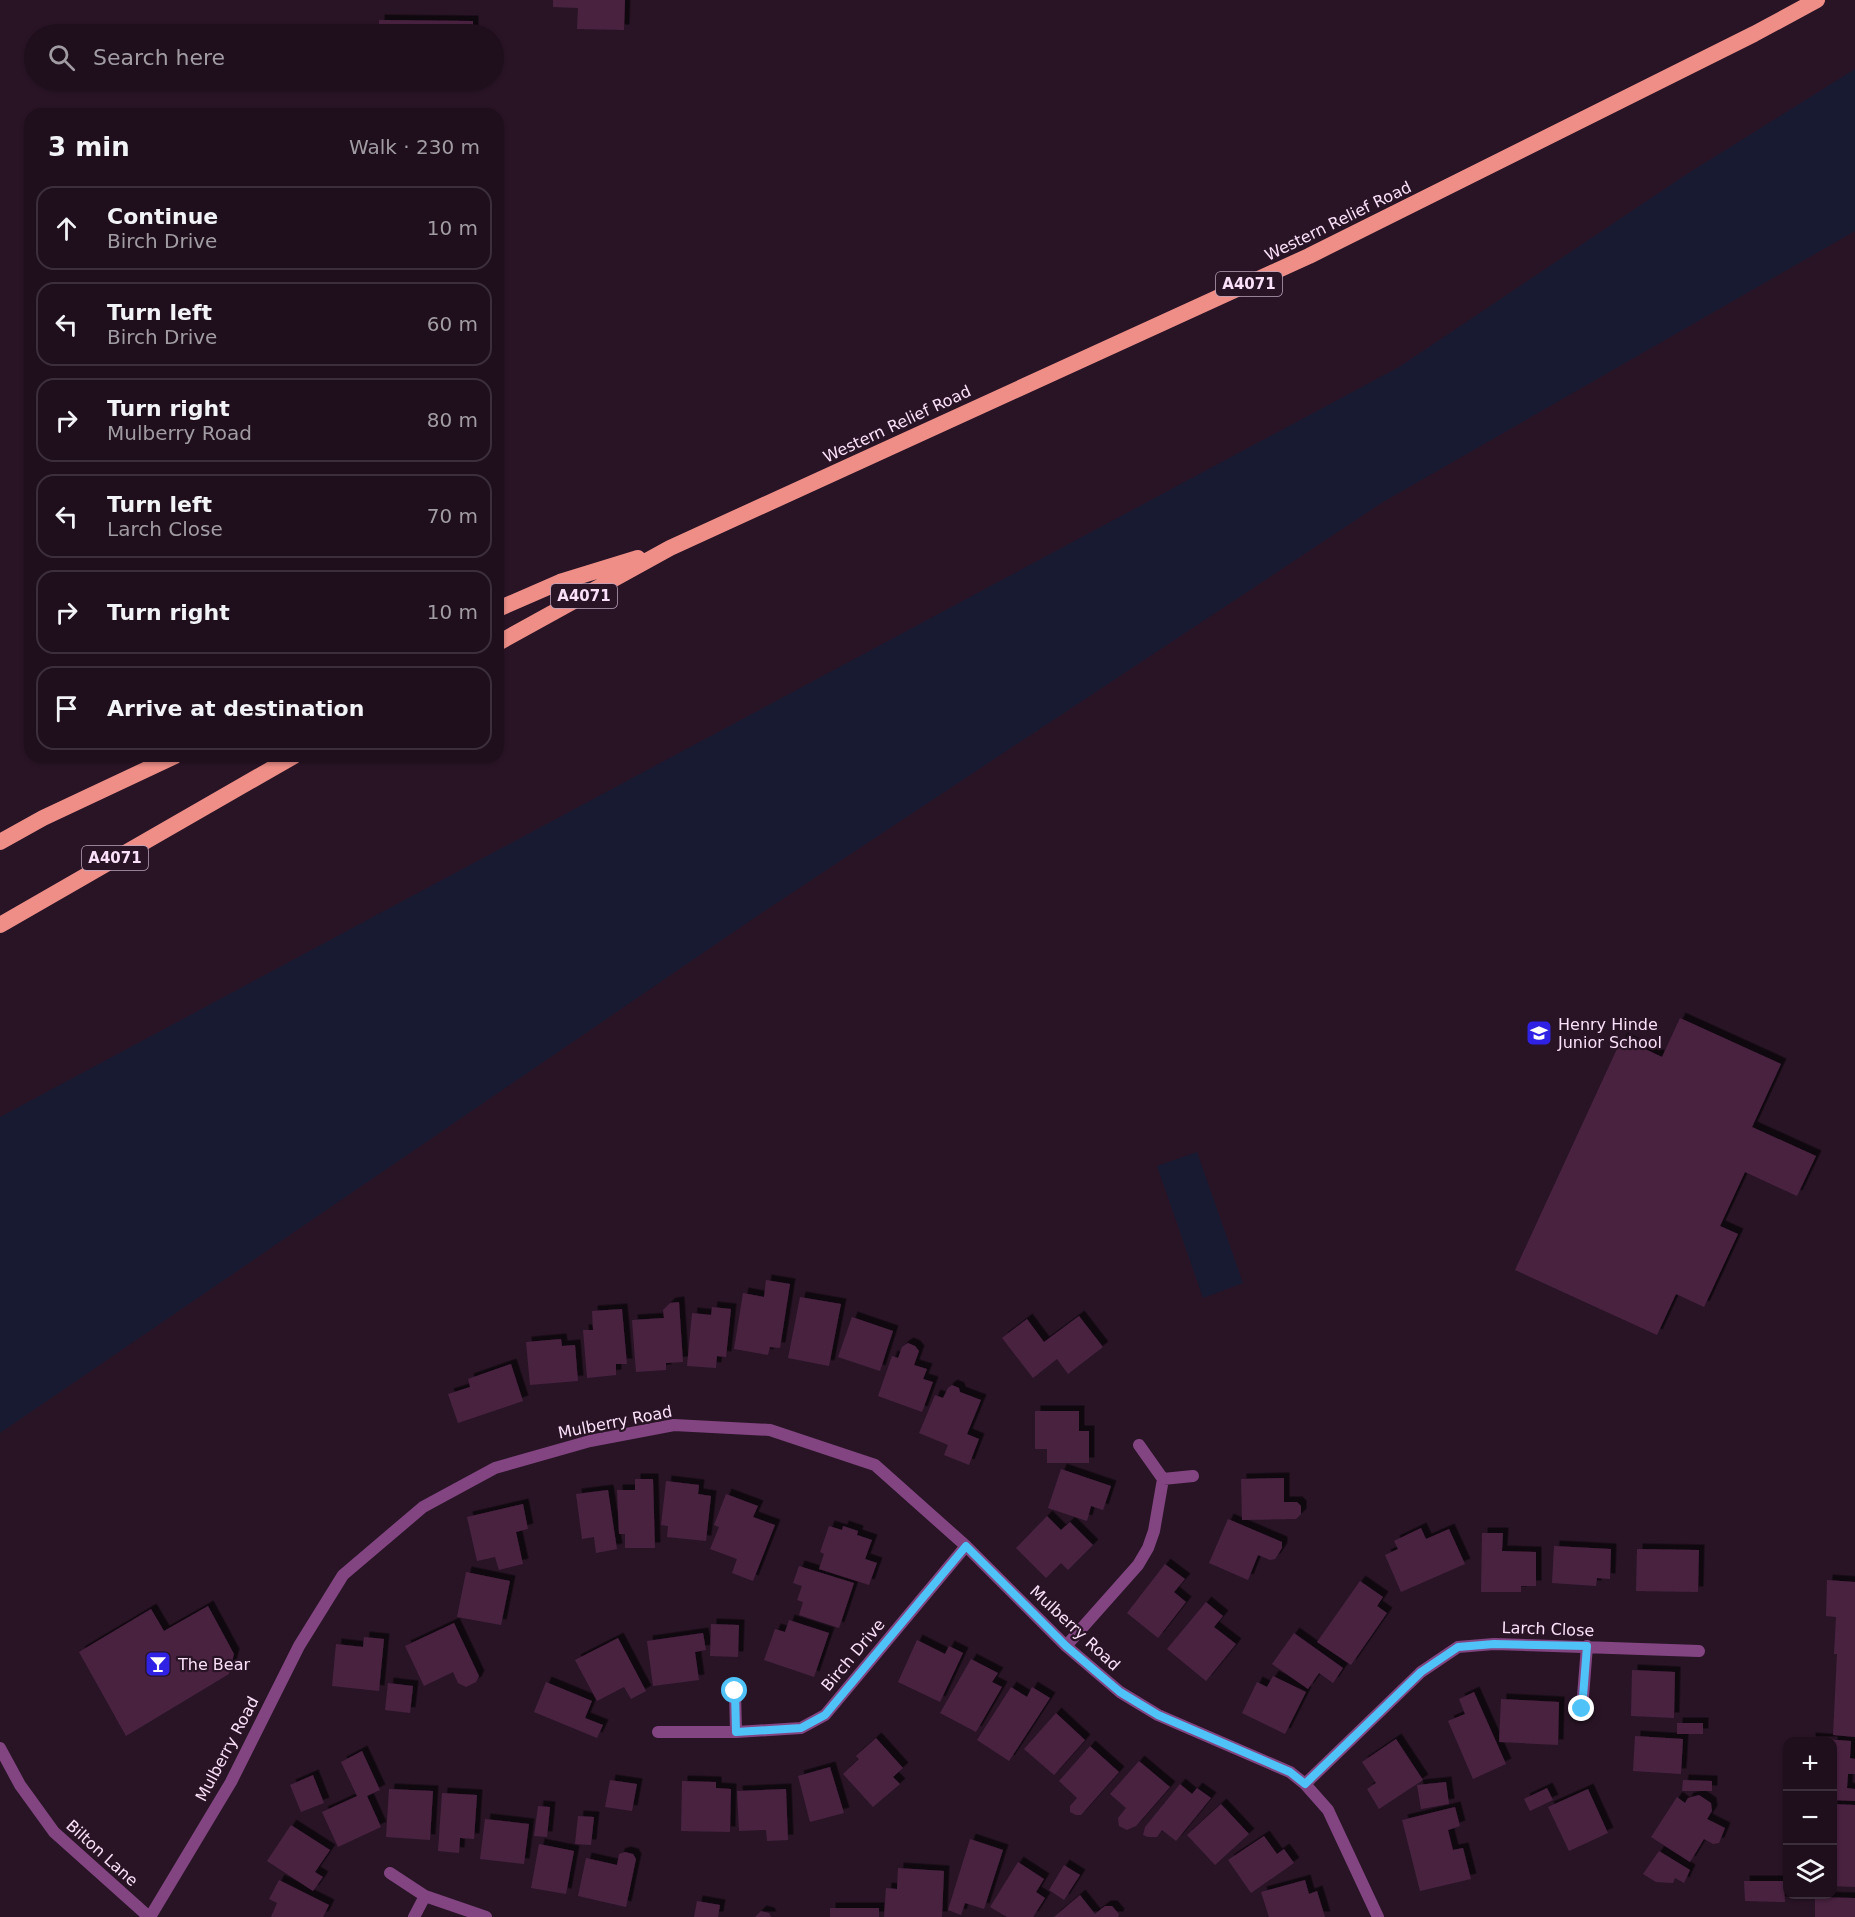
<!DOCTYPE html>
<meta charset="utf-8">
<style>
:root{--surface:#1f0f1c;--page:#2c1d29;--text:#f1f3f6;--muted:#a19ca3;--line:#3c2f3b}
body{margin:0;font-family:"DejaVu Sans",sans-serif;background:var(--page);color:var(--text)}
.controls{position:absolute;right:18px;bottom:18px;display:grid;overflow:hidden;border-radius:12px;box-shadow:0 2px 4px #0004}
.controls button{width:54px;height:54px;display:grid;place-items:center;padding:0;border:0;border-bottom:2px solid var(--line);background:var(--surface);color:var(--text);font:30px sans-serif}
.stop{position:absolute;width:18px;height:18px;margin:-14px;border:4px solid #4fc3f7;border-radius:50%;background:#fff}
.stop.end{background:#4fc3f7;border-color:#fff;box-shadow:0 2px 6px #0008}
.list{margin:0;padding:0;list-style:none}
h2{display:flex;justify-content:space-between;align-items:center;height:78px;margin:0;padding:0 24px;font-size:26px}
h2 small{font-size:20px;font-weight:400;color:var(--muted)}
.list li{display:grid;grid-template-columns:39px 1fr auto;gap:18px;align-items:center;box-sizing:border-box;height:84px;margin:0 12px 12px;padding:0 12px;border:2px solid var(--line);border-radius:18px}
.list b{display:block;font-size:22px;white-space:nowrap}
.list p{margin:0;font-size:20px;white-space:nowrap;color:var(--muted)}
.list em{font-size:20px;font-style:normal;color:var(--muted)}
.icon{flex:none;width:33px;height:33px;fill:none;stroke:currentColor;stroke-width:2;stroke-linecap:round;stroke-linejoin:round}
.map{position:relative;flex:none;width:1855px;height:1917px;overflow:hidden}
.search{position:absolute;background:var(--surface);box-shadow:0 2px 4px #0004;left:24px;top:24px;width:480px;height:66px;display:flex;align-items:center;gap:15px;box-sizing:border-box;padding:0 21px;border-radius:33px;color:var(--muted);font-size:22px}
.panel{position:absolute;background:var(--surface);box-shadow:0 2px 4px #0004;left:24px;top:108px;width:480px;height:654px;border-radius:18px}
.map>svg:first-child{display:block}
.green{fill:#181a32}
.building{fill:#482241;filter:url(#shadow)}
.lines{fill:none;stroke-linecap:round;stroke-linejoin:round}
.minor{stroke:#824582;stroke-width:12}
.tertiary{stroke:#824582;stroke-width:12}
.trunk{stroke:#ee8e87;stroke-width:16}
.route{stroke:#4fc3f7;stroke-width:8}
.labels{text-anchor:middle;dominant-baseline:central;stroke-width:4.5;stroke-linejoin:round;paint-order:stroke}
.shield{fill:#291426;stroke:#bca3ba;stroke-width:1.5}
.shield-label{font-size:15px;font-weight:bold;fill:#fbe0f9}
.street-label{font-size:16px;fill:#fbe0f9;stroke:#291426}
.poi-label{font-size:16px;fill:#fbe0f9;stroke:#291426;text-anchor:start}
</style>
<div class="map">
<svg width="1855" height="1917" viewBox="0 0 1855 1917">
<defs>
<filter id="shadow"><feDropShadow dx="5.5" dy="-5.5" stdDeviation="0" flood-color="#0009"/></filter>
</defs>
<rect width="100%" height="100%" fill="#291426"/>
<path class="green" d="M1855,69V231L1383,502L766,910L0,1433V1117L1399,367L1687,174Z
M1197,1152L1243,1283L1203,1298L1157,1166Z"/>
<path class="building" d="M553,0H625L624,30L577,29L578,8L553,7Z
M379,20L473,21V34H379Z
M1680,1018L1781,1064L1752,1127L1816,1156L1797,1196L1745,1172L1720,1226L1738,1234L1704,1307L1676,1294L1657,1335L1515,1270L1622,1038L1662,1057Z
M766,1280L790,1284L780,1348L770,1347L768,1355L734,1349L743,1293L764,1297Z
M800,1297L841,1304L829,1366L788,1358Z
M679,1302L683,1362L666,1363V1370L636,1372L632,1320L664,1318L663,1310L670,1303Z
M712,1307L731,1309L726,1357L717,1356L716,1368L687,1366L692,1313L711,1315Z
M622,1309L627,1364H616V1375L587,1378L583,1330H593L592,1311Z
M1079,1316L1103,1347L1068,1374L1057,1359L1033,1378L1002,1338L1027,1319L1044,1342Z
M852,1317L893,1331L880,1371L838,1357Z
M561,1339L562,1346L575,1345L578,1381L530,1385L526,1342Z
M908,1343L915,1346L919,1351L914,1365L927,1369L923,1379L933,1382L922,1412L878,1396L892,1356L898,1358L902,1347Z
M511,1364L523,1401L458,1423L448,1394L470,1387L468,1379Z
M952,1385L959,1388L960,1392L981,1400L967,1434L979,1439L969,1465L944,1455L948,1445L919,1433L935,1395L943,1398L948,1388Z
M1035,1411H1079V1431H1089V1463H1047V1449H1035Z
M1061,1469L1111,1486L1103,1510L1091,1506L1087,1521L1048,1508Z
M1284,1478V1502H1297L1301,1506V1514L1296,1519L1242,1520L1241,1479Z
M635,1479H653L655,1548H625V1534H619L617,1490H635Z
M666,1481L699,1485L698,1494L711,1496L706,1541L667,1537L668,1526L661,1525Z
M608,1490L617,1549L596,1553L594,1537L582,1539L576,1494Z
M726,1494L758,1506L753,1517L775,1525L753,1581L732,1573L737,1559L710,1549L719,1527L714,1525Z
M523,1504L528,1529L516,1532L523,1564L499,1570L495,1557L477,1561L467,1517Z
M1047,1516L1061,1530L1070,1522L1093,1545L1068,1570L1061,1563L1046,1578L1016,1548Z
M1228,1519L1282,1542V1548L1275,1559L1270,1560L1258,1555L1248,1580L1209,1563Z
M829,1526L842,1530L843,1526L858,1531L857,1535L872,1540L865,1559L877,1563L869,1585L819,1569L824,1554L820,1552Z
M1421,1528L1426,1539L1449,1529L1465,1564L1401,1592L1385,1555L1398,1549L1394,1541Z
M1482,1533H1503L1502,1551L1536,1552V1586H1521V1592H1481Z
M1554,1546L1611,1549L1610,1579L1597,1578L1596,1586L1552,1583Z
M1637,1549L1699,1550L1698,1592L1636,1591Z
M1165,1564L1185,1579L1174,1592L1186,1602L1158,1638L1127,1613Z
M799,1566L854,1583L839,1628L799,1615L803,1602L797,1600L802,1586L793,1583Z
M466,1572L510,1581L501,1625L457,1617Z
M1827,1580L1855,1582V1737L1833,1735L1837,1654H1834L1836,1617L1826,1616Z
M1360,1581L1383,1597L1377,1606L1387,1613L1351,1665L1317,1642Z
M1206,1602L1223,1616L1214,1627L1236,1644L1206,1681L1167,1649Z
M208,1606L234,1654L229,1674L126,1736L79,1652L151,1609L164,1631Z
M789,1620L829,1633L814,1677L764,1660L775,1629L785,1632Z
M454,1623L479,1676L476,1682L466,1687L458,1683L453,1672L424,1686L405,1646Z
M711,1624L739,1625L738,1657L710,1656Z
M703,1633L706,1650L695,1652L699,1680L653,1686L647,1641Z
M1294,1633L1343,1668L1333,1683L1319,1673L1308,1689L1272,1664Z
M364,1637L384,1639L379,1691L332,1686L336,1644L363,1647Z
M618,1638L646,1691L631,1699L624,1687L597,1701L575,1660Z
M917,1640L945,1654L949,1646L963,1653L940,1702L898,1682Z
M971,1659L998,1673L992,1682L1002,1687L976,1732L940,1713Z
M1632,1670L1675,1672L1674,1718L1631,1716Z
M1273,1676L1306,1692L1285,1734L1242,1713L1257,1682L1267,1687Z
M546,1682L592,1701L585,1718L603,1725L597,1738L534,1712Z
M388,1683L413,1686L410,1713L385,1710Z
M1011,1687L1027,1697L1032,1687L1050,1698L1009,1761L977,1740Z
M1474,1692L1506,1764L1473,1779L1448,1721L1465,1714L1459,1699Z
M1501,1699L1559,1702L1558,1745L1499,1742Z
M1056,1713L1085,1740L1054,1775L1024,1749Z
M1677,1723H1703V1734H1677Z
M1635,1736L1683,1739L1681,1774L1633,1771Z
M876,1738L903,1768L893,1777L900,1784L873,1807L843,1774L859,1759L856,1756Z
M1810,1738L1851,1741L1850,1758L1855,1759V1774H1848L1847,1788L1855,1789V1801L1832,1800V1742H1810Z
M1396,1739L1423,1780L1379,1809L1367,1789L1376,1783L1362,1762Z
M1090,1746L1119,1772L1081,1815H1076L1070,1812V1806L1077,1798L1059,1781Z
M362,1751L380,1790L367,1796L381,1827L338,1847L322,1812L357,1796L341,1762Z
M1139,1761L1170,1787L1136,1826L1127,1830L1119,1826L1118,1818L1126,1808L1110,1794Z
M830,1767L844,1813L810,1822L798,1776Z
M313,1775L324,1803L301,1812L290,1785Z
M610,1780L637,1784L632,1811L605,1807Z
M1683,1780L1712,1781V1791H1682Z
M682,1781L716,1782V1788L731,1789L730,1832L681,1831Z
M1446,1782L1449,1804L1421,1809L1417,1785Z
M1180,1784L1192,1794L1197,1788L1211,1798L1176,1841L1162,1830L1157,1837H1148L1143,1835L1145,1827Z
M1547,1788L1553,1800L1530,1811L1524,1799Z
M389,1789L433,1791L430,1840L386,1837Z
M786,1789L788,1840L767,1841L766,1830L739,1831L737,1791Z
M1588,1789L1608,1833L1569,1851L1548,1807Z
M442,1793L477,1795L474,1839L460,1838L459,1853L438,1851Z
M1699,1795L1711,1803L1712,1811L1707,1819L1725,1828L1719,1843L1713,1844L1704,1839L1690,1862L1651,1837L1677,1797L1685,1803L1688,1798Z
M1221,1804L1249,1834L1215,1865L1187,1835Z
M1832,1804L1855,1805V1887L1832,1886Z
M538,1806L550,1807L547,1837L534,1836Z
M1455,1807L1460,1826L1448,1830L1453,1850L1463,1848L1471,1879L1420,1891L1402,1820Z
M578,1816L594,1817L591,1845L575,1844Z
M485,1819L529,1824L524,1864L480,1859Z
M291,1825L330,1850L315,1872L323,1877L313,1891L267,1861Z
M1264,1836L1277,1854L1284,1849L1294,1863L1251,1893L1228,1860Z
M970,1839L1003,1850L984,1909L965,1903L961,1915L948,1910Z
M539,1844L574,1851L566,1894L531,1888Z
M1659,1851L1690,1870L1684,1883L1675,1878L1673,1883L1656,1882L1643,1874Z
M625,1852L633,1854L636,1859L626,1907L578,1896L586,1858L617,1865L619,1854Z
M1018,1862L1044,1879L1036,1892L1045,1898L1033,1917H1007L990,1907Z
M1064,1865L1080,1875L1064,1900L1049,1890Z
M898,1868L944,1871L942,1917H884L886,1888L897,1889Z
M279,1880L329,1905L323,1917H271L277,1903L269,1899Z
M1305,1880L1309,1894L1317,1891L1325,1917H1269L1261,1892Z
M1744,1881H1784L1785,1902L1745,1901Z
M1080,1895L1095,1914L1105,1906H1112L1119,1914L1118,1917H1054Z
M1815,1897L1855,1898V1917H1815Z
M697,1901L720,1905L718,1917H694Z
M830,1908H879V1917H830Z
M761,1911L769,1913L771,1917H755Z"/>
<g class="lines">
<path class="minor" d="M1139,1445L1163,1479L1193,1476
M1066,1646L1138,1565L1148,1548L1154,1531L1163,1479
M735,1691L736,1732
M1582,1709L1587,1646
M658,1732H736L801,1728L825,1715L966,1546
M1305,1784L1421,1672L1458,1647L1494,1644L1699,1651
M390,1873L425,1896L486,1917
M150,1917L231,1782L299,1646L343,1575L423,1507L495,1468L590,1441L674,1425L770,1430L875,1465L966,1546L1066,1646L1120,1692L1158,1715L1290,1772L1305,1784L1328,1810L1378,1917
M414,1917L425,1896"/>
<path class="tertiary" d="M0,1748L20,1785L54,1832L149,1917"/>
<path class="trunk" d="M498,609L560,582L638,558
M498,643L670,548L1309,256L1754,34L1817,0
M0,842L43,818L175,756
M0,925L294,756"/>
</g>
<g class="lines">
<path class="route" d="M735,1691L736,1732L801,1728L825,1715L966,1546L1066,1646L1120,1692L1158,1715L1290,1772L1305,1784L1421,1672L1458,1647L1494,1644L1587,1646L1582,1709"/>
</g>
<defs>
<g id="school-square" transform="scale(1.35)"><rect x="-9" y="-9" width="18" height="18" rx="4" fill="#3022e4" stroke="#291426"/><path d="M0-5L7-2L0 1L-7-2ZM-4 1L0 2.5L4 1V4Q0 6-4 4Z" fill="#fff"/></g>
<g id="bar-square" transform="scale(1.35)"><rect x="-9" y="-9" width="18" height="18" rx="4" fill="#3022e4" stroke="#291426"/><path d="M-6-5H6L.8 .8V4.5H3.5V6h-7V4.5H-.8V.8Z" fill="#fff"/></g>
</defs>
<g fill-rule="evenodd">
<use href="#school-square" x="1539" y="1033"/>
<use href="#bar-square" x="158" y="1664"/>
</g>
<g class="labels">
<g class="shield">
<rect x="1216" y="272" width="66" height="24" rx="4.5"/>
<rect x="551" y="584" width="66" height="24" rx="4.5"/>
<rect x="82" y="846" width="66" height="24" rx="4.5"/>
</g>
<g class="shield-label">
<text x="1249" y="284">A4071</text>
<text x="584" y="596">A4071</text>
<text x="115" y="858">A4071</text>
</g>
<g class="street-label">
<text transform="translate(1338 221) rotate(-26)">Western Relief Road</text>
<text transform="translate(897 424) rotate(-25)">Western Relief Road</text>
<text transform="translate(615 1422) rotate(-11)">Mulberry Road</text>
<text transform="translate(1075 1628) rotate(43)">Mulberry Road</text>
<text transform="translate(1548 1629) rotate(2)">Larch Close</text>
<text transform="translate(853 1655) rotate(-50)">Birch Drive</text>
<text transform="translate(227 1749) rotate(-62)">Mulberry Road</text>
<text transform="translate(102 1853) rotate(42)">Bilton Lane</text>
</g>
<g class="poi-label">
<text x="1558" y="1024">Henry Hinde<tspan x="1558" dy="18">Junior School</tspan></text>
<text x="178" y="1664">The Bear</text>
</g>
</g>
</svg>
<div class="controls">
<button>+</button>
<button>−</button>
<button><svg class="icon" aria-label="layers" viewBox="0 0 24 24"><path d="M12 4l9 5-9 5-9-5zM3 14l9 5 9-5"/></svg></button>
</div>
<div class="stop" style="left:735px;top:1691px"></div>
<div class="stop end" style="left:1582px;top:1709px"></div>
<div class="search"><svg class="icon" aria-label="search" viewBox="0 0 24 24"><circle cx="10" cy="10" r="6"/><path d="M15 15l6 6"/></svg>Search here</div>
<section class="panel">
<h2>3 min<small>Walk · 230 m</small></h2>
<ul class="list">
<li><svg class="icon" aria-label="ahead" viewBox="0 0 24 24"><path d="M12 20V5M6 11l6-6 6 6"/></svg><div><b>Continue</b><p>Birch Drive</p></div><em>10 m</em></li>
<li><svg class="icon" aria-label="left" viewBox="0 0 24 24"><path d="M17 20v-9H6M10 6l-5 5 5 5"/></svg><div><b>Turn left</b><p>Birch Drive</p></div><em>60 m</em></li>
<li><svg class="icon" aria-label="right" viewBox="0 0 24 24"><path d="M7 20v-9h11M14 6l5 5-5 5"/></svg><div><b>Turn right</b><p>Mulberry Road</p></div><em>80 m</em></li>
<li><svg class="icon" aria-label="left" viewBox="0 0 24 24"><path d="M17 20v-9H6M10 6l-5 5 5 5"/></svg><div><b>Turn left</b><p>Larch Close</p></div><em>70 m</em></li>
<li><svg class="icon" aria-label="right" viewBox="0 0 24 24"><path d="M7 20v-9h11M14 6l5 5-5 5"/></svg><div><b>Turn right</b></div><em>10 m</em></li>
<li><svg class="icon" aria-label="arrive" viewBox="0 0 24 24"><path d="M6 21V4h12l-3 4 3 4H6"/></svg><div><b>Arrive at destination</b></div></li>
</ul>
</section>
</div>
